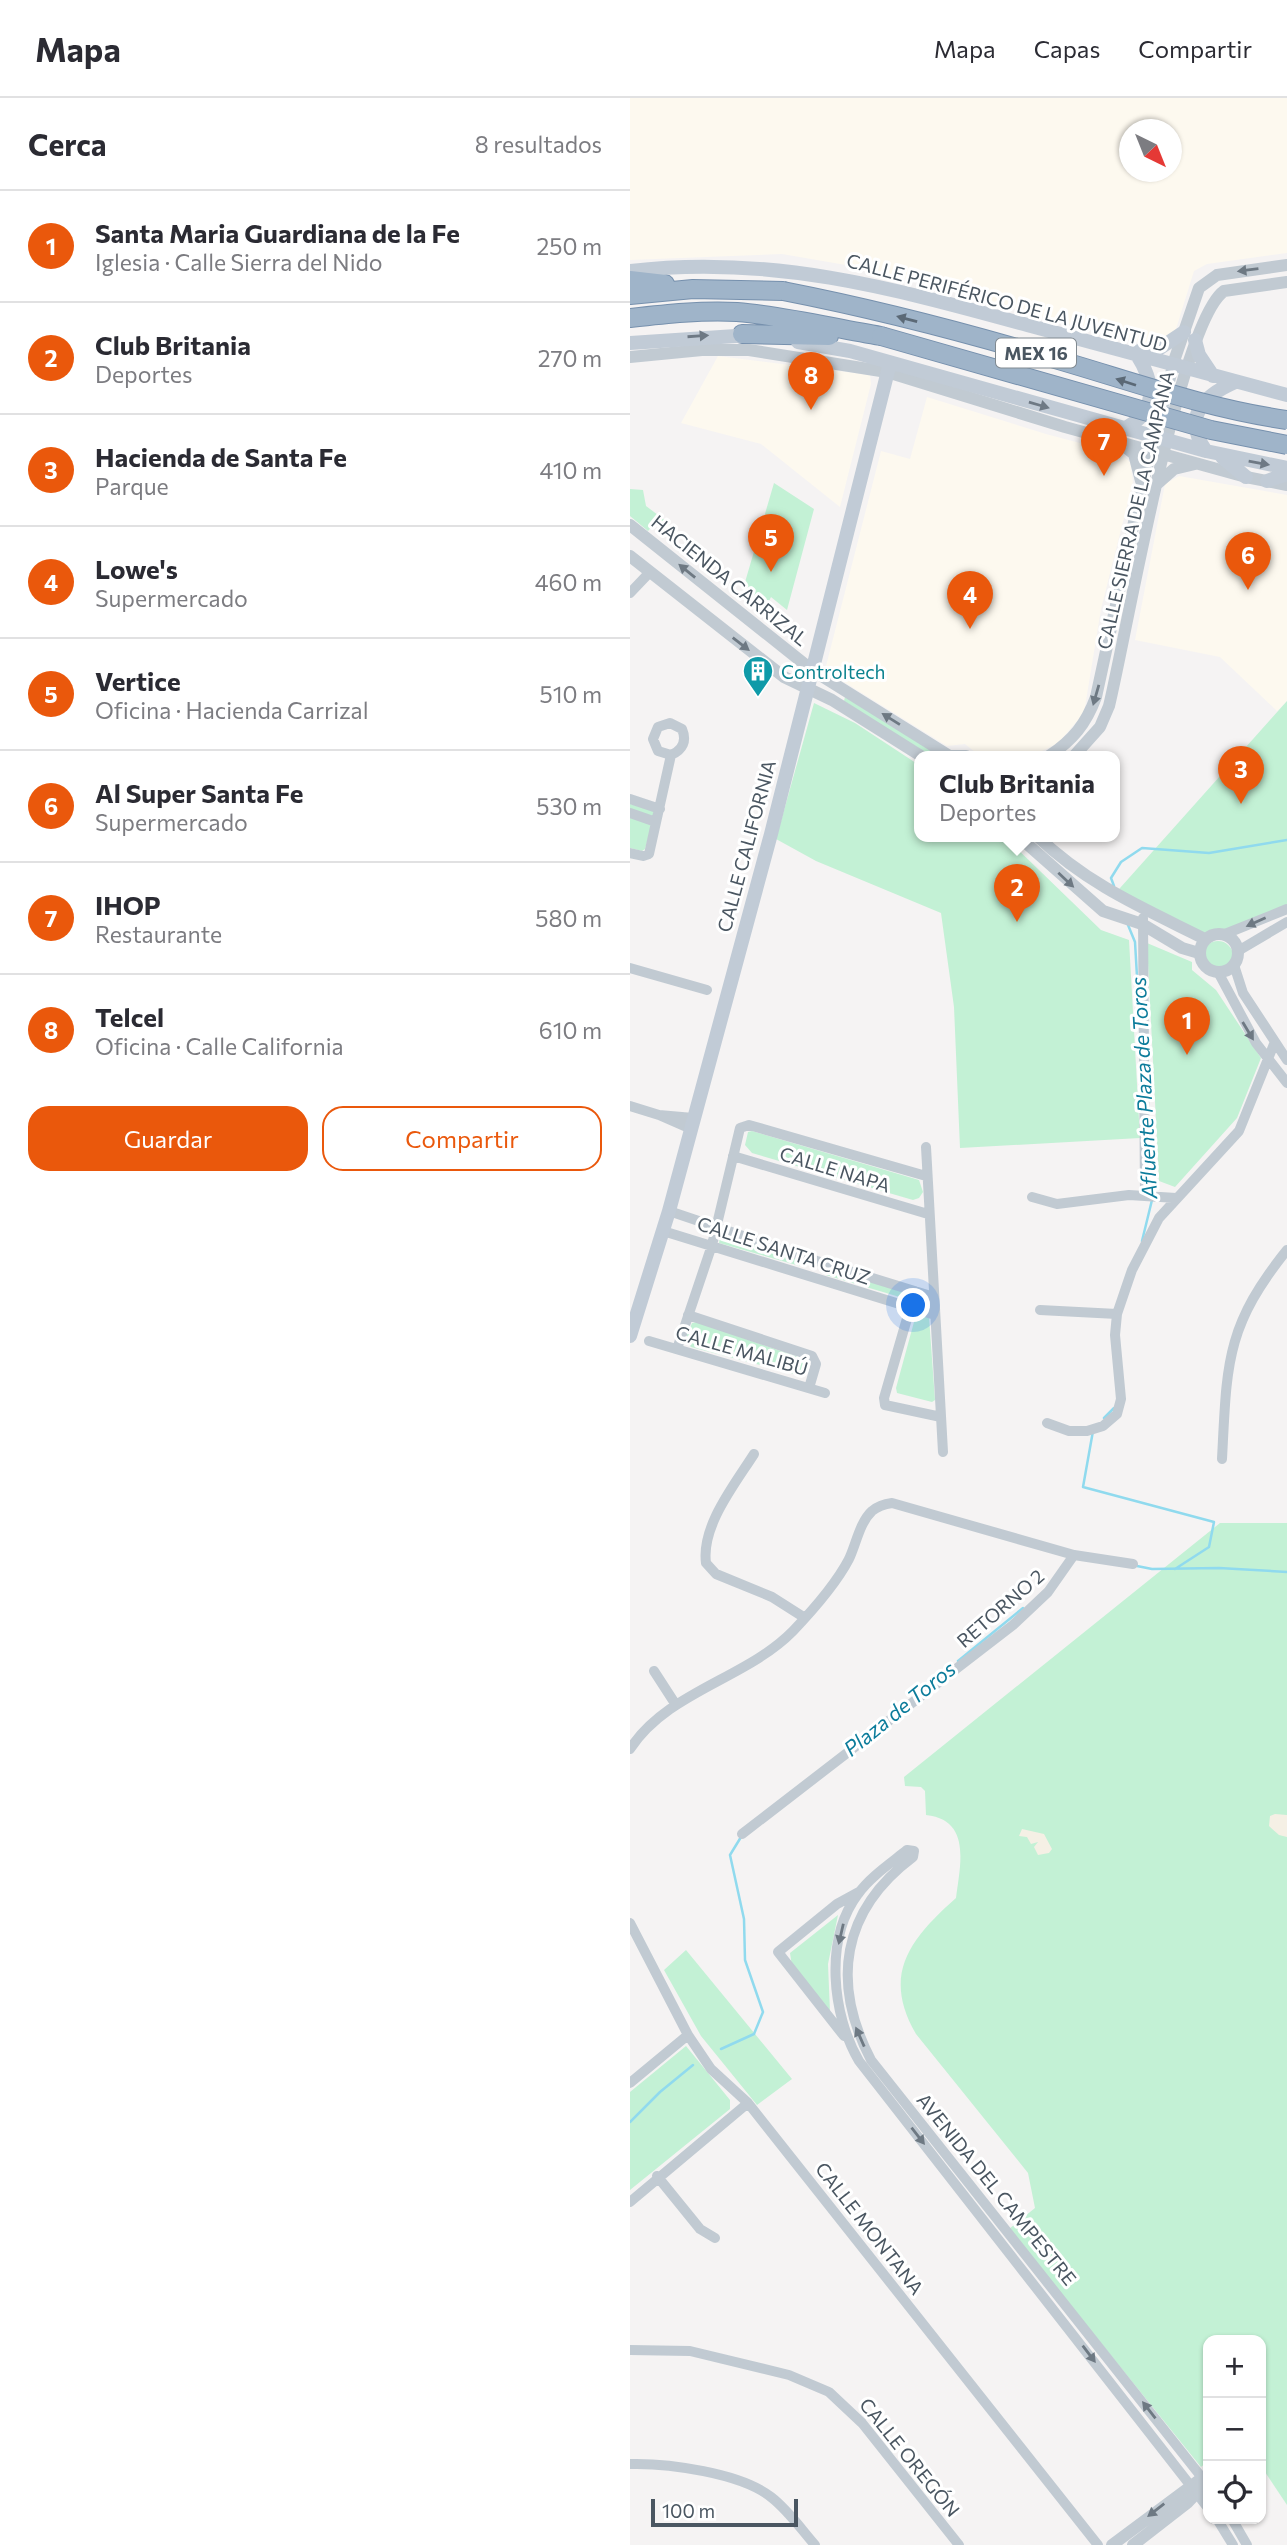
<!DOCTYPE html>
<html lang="es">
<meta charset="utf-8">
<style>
:root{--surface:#fff;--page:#f2f2f3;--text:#2b2b33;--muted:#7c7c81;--line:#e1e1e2;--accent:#ea580c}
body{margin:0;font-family:Commissioner,sans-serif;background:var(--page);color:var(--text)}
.controls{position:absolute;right:21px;bottom:21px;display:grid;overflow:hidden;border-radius:14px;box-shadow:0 2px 5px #0004}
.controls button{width:63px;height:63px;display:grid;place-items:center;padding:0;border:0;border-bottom:2px solid var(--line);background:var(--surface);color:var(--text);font:35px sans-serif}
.compass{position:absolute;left:489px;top:21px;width:63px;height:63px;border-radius:50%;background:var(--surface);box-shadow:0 2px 5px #0004;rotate:137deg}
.scale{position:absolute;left:21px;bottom:18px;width:147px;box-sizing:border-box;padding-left:7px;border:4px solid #4a5661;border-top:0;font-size:19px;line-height:24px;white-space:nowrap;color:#4a5661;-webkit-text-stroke:5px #fff;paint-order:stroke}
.you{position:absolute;left:284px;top:1208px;width:24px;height:24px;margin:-18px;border:5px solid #fff;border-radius:50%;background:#1a73e8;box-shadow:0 0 0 10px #1a73e833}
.badge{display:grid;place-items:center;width:46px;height:46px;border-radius:50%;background:var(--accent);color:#fff;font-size:23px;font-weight:700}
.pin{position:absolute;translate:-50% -58px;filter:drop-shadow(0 2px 4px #0008)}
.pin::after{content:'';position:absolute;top:37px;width:24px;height:21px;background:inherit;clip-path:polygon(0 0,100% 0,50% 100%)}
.popup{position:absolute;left:284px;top:653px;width:206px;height:91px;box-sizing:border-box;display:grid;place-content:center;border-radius:14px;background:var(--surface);filter:drop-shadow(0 2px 5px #0005);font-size:23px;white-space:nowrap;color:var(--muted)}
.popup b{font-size:26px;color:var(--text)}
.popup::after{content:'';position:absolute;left:50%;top:100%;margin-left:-14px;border:14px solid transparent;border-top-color:var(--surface)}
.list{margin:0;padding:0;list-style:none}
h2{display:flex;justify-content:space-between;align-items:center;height:91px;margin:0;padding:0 28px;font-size:30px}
h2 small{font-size:23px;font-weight:400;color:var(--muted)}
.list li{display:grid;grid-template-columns:46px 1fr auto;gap:21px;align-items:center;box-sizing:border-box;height:112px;padding:0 28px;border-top:2px solid var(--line)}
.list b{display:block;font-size:26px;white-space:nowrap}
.list p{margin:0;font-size:23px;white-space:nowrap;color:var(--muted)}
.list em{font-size:23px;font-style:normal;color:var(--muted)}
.actions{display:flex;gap:14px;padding:21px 28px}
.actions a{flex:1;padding:16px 0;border:2px solid var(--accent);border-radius:21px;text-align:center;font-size:24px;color:var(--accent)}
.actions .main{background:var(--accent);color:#fff}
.icon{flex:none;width:38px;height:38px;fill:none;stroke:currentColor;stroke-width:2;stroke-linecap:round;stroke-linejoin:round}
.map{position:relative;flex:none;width:657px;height:2447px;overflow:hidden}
header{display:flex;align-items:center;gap:42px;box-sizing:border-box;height:98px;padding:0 35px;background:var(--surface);border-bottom:2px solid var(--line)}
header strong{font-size:33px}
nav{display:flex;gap:38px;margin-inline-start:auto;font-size:24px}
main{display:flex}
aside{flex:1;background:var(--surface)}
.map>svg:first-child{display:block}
.commercial{fill:#fdf9ef;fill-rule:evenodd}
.green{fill:#c3f1d5}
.sand{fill:#f5f0e5}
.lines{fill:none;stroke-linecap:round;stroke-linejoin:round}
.stream{stroke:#90daee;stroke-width:2.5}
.trunk-casing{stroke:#7690ad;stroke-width:20}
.minor{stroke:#c1cad2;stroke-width:10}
.tertiary{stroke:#c1cad2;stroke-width:12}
.secondary{stroke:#c1cbd6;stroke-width:14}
.trunk{stroke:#9fb4c9;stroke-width:18}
.trunk-bridge-casing{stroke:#7690ad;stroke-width:20;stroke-linecap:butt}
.trunk-bridge{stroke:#9fb4c9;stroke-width:18}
.oneway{fill:#6e7983}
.oneway2{fill:#5b6976}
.oneway3{fill:#6e7984}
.labels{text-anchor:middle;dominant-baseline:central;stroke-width:6;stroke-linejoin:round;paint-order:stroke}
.shield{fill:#fff;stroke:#808990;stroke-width:2}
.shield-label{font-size:18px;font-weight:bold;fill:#4a5661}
.street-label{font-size:19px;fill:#4a5661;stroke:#fff}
.culture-label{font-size:19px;fill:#0d838f;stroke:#fff;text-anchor:start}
.water-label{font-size:21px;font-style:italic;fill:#0c7c9b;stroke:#fff}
</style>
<header>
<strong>Mapa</strong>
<nav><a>Mapa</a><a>Capas</a><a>Compartir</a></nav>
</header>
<main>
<aside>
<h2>Cerca<small>8 resultados</small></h2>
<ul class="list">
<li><span class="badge">1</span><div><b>Santa Maria Guardiana de la Fe</b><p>Iglesia · Calle Sierra del Nido</p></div><em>250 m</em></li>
<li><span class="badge">2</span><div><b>Club Britania</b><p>Deportes</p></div><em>270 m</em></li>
<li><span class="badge">3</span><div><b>Hacienda de Santa Fe</b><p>Parque</p></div><em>410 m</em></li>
<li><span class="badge">4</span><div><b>Lowe's</b><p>Supermercado</p></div><em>460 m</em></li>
<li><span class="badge">5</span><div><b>Vertice</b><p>Oficina · Hacienda Carrizal</p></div><em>510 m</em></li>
<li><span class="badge">6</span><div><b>Al Super Santa Fe</b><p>Supermercado</p></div><em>530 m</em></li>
<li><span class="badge">7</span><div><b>IHOP</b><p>Restaurante</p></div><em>580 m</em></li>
<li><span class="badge">8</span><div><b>Telcel</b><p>Oficina · Calle California</p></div><em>610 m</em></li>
</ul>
<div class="actions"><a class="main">Guardar</a><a>Compartir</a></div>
</aside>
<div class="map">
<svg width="657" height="2447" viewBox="0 0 657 2447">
<rect width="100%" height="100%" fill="#f5f3f3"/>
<path class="commercial" d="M0,0H657V155L577,166L564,173L546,231L534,244L517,247L239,171L152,156L0,162ZM500,32H542V74H500Z
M88,258L240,277L241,286L210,409L131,346L51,325Z
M297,299L416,336L491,356L500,364L503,384L471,511L454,615L428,645L402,658H350L335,646L317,648L198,574L196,568L251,353L280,361Z
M549,378L657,397V603L647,613L590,559L505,542L535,386Z"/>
<path class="green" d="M144,385L184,411L157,512L141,499L137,507L113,491Z
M0,391L13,392L16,408L40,426L38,430L27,423L18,433L0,418Z
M215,599L313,658H297L214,603Z
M657,603V808L579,838L482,799Z
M184,605L225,625L289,667V738H374L471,832L499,842L510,1040L330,1050L324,909L311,815L186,763L146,741Z
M0,706L26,713L15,751L12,753L0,750Z
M573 858a15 15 0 1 1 30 0a15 15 0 1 1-30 0Z
M517,845L562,864V872L586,892L631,960L607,1020L545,1089L529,1083Z
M122,1033L289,1082L293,1094L289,1100L283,1102L122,1055L115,1047L118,1034Z
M91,1135L173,1160L170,1168L89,1145Z
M199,1167L295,1199L292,1203H283L196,1177Z
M287,1213L299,1219L305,1302L302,1304L267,1295L266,1290Z
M67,1224L171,1260L177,1271L168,1277L61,1249L55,1242L62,1225Z
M590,1425H657V2407L631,2368V2242H578V2363L571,2369L379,2131L405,2110L398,2075L286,1936C251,1876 281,1840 326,1800C330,1767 342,1722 296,1717L295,1693L291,1689L275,1688L274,1679Z
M208,1817L198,1866L200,1914L162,1868L160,1855Z
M56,1852L162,1981L127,2007L71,1938L34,1872Z
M56,1948L100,2002V2011L0,2092V1994Z"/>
<path class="sand" d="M645,1716L657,1717V1739L649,1737L639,1728L640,1718Z
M392,1731L414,1736L422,1751L419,1755L408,1757L404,1749L408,1744L401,1746L397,1739L389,1738Z"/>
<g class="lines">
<path class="stream" d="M484,788L481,780L491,764L512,750L579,755L657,742
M498,827L505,844L508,896
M520,1067L522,1095
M512,1143L522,1102
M474,1320L484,1310
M463,1333L453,1389L584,1424L579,1449L545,1471
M507,1468L522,1471L589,1470L657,1474
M328,1563L393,1510
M91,1951L124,1936L133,1914L115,1862L114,1821L100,1757L111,1739
M0,2024L30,1994L63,1967"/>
<g class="trunk-casing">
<path id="trunk" d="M0,182L35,186
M0,197L63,191L153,193
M0,220C36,216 72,212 107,214C156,218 203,230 251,238
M112,236L199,238"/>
</g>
<path class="minor" d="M0,495L20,474
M0,701L30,711
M0,715L26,724
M0,755L13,758L19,756L41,657C53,652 57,643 52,631L40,625L28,629L23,641L28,653L41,657
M513,820L515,1097
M595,836L657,811
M608,853L657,824
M604,867L613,895L657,962
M0,870L77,892
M588,874L626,945L657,985
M0,1008L29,1017L61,1031
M29,1017L63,1020
M296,1049L313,1354
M103,1058L298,1116
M402,1099L427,1106L499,1097L546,1100
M39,1113L187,1163L304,1199
M33,1133L305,1217
M285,1193L254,1300L255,1307L311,1319
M410,1212L487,1216
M58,1217L182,1258L186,1266L179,1290
M19,1243L195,1295
M47,1251L82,1147L110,1030L119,1027L296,1078
M417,1325L439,1333H457L473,1328L487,1316L491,1301L485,1237L487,1216L502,1172L529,1120L609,1033L644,946
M124,1356C105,1386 71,1428 76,1465L86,1476L142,1499L175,1520
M592,1361C597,1266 595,1229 657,1152
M24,1573L46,1607
M0,1651C38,1593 116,1581 163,1533C183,1512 206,1486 219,1461C226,1446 230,1424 242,1413C248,1408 255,1406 262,1405L444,1457L503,1466
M112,1736L383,1527L418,1494L444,1457
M284,1753L277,1752C261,1765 240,1779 228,1796C194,1841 202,1917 229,1963L578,2410
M284,1753L283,1759C211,1813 201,1885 241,1962L577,2386
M0,1825L58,1937L81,1971L118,2005L468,2447
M214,1938L148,1854L207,1806L229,1794
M0,1985L58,1937
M27,2078L70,2131L85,2140
M0,2104L118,2005
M0,2252L60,2253L159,2277L199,2294L232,2325L329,2447
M0,2366C38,2365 111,2375 141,2399C158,2412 171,2431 185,2447
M587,2421L603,2447
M602,2421L617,2447"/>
<path class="tertiary" d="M0,259L72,252H119L257,274L435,329L616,379L657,387
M494,348L504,356L511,383
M527,386L544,371L565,366
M0,427L182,572L318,657
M0,458L154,579L202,602L291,658
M318,658H336
M419,658C443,642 456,626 466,599L511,392L545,260L569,190L587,177L657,167
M444,658L470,629L479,608C496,539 549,225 594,193L657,184
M388,738L473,813L512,826L552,850L569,855
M407,738C458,787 513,810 575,841
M570 855a19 19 0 1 1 38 0a19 19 0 1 1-38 0Z
M482,2447L572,2380
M503,2447L557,2405L575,2386"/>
<path class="secondary" d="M0,173C142,156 266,191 401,228C486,251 572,274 657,297
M565,242L569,257L583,278
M168,244L220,253L576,353L657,370
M0,245L121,237
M509,253L527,252L554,234
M493,331C528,315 525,285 507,257
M576,353C552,319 573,298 605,284
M592,359L616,379
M637,383L657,376
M0,1238L39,1113L141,736L260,265"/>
<use href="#trunk" class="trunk"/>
<g class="trunk-bridge-casing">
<path id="trunk-bridge" d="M153,193C240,210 326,232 411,257C493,280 572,310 657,322
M251,238L581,332L657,347"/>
</g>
<use href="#trunk-bridge" class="trunk-bridge"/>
</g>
<defs><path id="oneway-solid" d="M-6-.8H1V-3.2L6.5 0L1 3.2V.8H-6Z" transform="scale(1.75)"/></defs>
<g class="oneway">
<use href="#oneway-solid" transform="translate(618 172) rotate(173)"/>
<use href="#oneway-solid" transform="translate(57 473) rotate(-141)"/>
<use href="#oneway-solid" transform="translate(111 546) rotate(38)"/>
<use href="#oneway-solid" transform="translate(466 597) rotate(106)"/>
<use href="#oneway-solid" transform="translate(261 621) rotate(-148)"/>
<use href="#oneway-solid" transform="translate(436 782) rotate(43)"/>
<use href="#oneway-solid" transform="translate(626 824) rotate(156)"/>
<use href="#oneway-solid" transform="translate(618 933) rotate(59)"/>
<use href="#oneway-solid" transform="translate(211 1836) rotate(103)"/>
<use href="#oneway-solid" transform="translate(230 1939) rotate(-114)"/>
<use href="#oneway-solid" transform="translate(288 2038) rotate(52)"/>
<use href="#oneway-solid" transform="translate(459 2256) rotate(53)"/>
<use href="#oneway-solid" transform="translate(519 2312) rotate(-128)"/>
<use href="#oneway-solid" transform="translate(526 2412) rotate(142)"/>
</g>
<g class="oneway2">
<use href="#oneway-solid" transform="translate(277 221) rotate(-165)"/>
<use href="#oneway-solid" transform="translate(496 284) rotate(-162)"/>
</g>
<g class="oneway3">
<use href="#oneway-solid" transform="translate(68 238) rotate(-4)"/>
<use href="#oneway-solid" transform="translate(409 307) rotate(16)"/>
<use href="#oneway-solid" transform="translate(629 365) rotate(10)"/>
</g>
<defs>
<g id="building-pin" transform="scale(1.575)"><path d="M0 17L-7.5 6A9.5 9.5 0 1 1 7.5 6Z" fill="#0f9aa8" stroke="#fff"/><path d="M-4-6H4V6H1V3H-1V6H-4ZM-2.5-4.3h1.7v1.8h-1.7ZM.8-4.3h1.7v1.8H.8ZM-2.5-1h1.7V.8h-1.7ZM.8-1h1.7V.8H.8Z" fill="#fff"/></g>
</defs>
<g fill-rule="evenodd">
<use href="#building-pin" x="128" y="573"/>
</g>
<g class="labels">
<rect class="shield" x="366" y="240.5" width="80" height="29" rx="5"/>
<g class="shield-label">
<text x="406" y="255">MEX 16</text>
</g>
<g class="street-label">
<text transform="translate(377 204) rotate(15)">CALLE PERIFÉRICO DE LA JUVENTUD</text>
<text transform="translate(505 412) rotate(-77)">CALLE SIERRA DE LA CAMPANA</text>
<text transform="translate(100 482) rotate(39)">HACIENDA CARRIZAL</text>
<text transform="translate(116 748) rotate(-75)">CALLE CALIFORNIA</text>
<text transform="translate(205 1071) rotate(17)">CALLE NAPA</text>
<text transform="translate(154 1152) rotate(18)">CALLE SANTA CRUZ</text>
<text transform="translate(112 1252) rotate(16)">CALLE MALIBÚ</text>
<text transform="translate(370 1510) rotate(-41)">RETORNO 2</text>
<text transform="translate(367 2091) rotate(51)">AVENIDA DEL CAMPESTRE</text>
<text transform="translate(240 2130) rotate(52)">CALLE MONTANA</text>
<text transform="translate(280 2359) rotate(51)">CALLE OREGÓN</text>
</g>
<g class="culture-label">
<text x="151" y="573">Controltech</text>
</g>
<g class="water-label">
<text transform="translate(513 990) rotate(-93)">Afluente Plaza de Toros</text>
<text transform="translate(269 1610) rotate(-39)">Plaza de Toros</text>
</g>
</g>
</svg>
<div class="controls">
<button>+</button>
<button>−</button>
<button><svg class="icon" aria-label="locate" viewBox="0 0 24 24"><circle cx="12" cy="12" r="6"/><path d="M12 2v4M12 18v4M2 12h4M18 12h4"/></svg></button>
</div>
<svg class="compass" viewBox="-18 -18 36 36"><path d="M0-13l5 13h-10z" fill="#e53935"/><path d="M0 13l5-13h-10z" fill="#7c7c81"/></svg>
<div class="scale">100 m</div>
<div class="you"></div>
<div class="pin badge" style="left:557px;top:957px">1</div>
<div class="pin badge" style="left:387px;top:824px">2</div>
<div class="popup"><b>Club Britania</b>Deportes</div>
<div class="pin badge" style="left:611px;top:706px">3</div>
<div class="pin badge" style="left:340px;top:531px">4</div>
<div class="pin badge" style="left:141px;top:474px">5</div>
<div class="pin badge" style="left:618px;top:492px">6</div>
<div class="pin badge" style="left:474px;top:378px">7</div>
<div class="pin badge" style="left:181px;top:312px">8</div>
</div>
</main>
